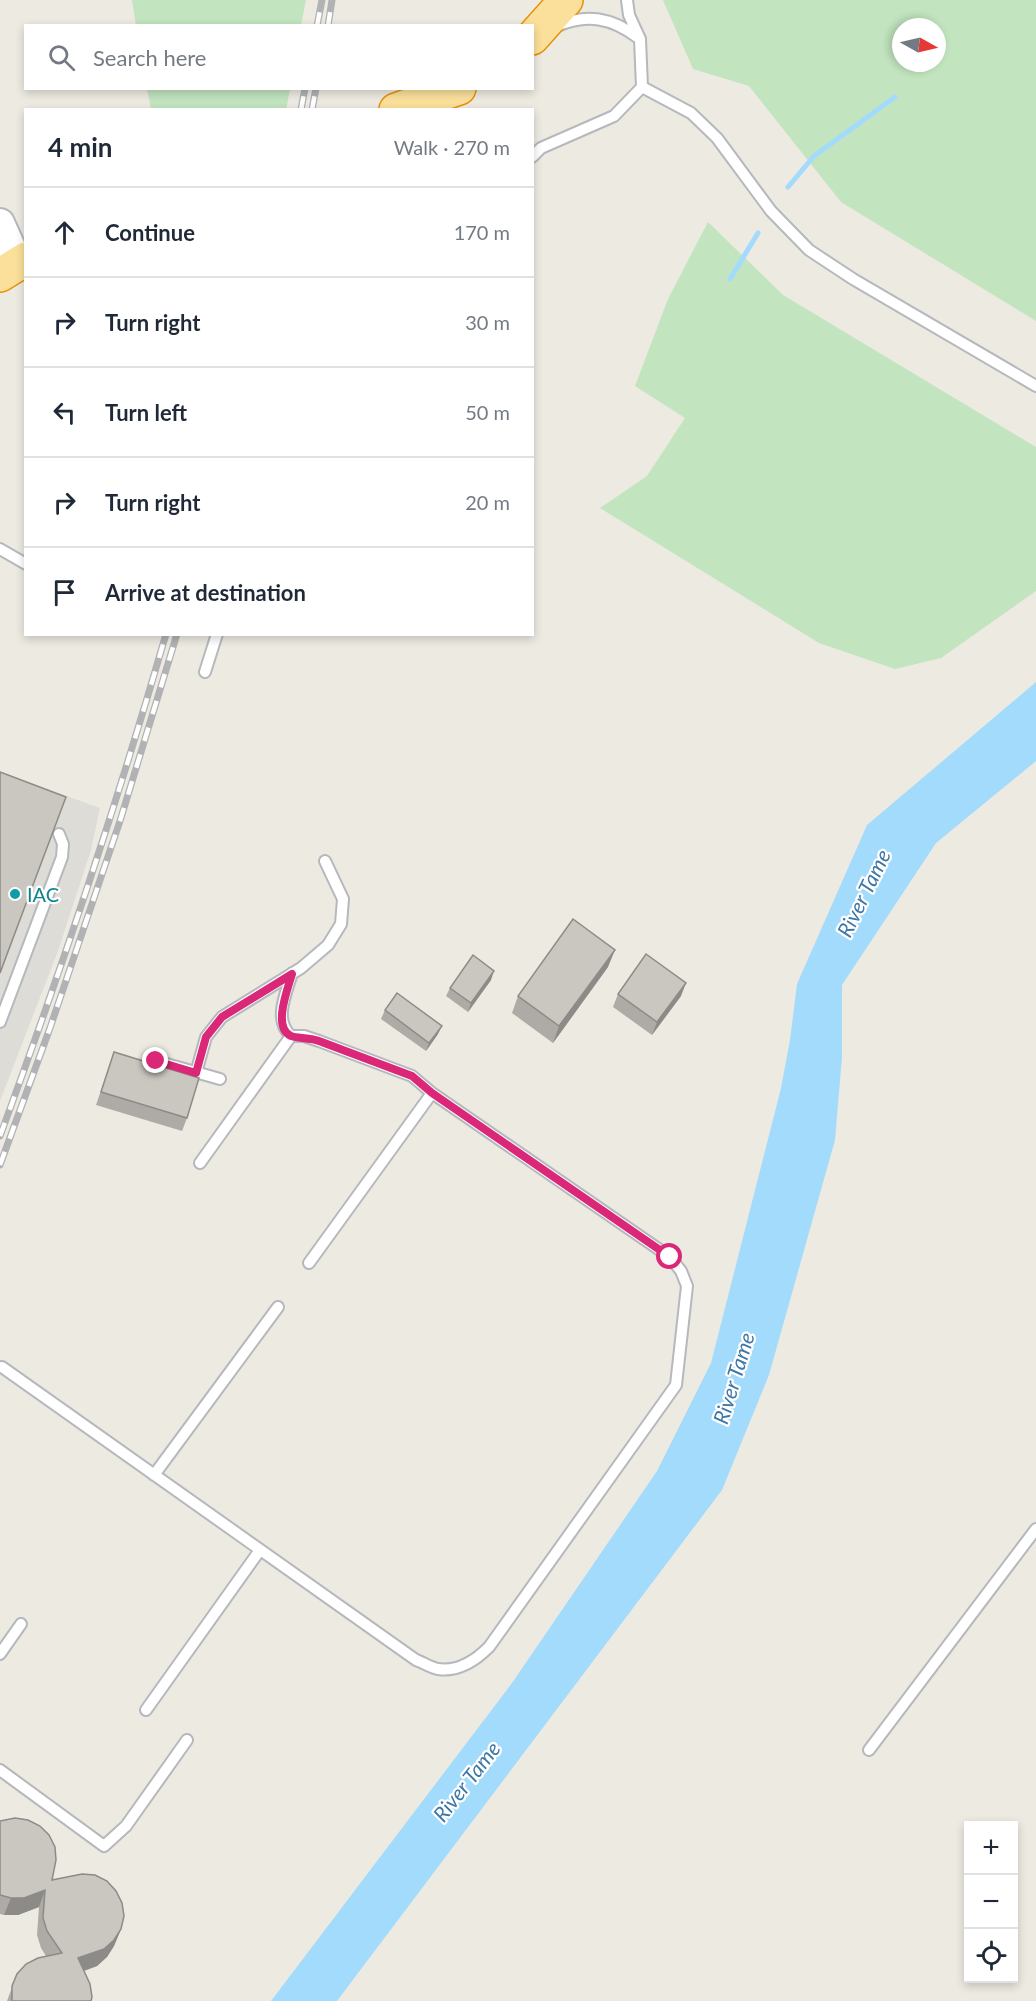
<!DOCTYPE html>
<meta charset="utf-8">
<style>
:root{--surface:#fff;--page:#f2f2f3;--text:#1f2937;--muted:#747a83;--line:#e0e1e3}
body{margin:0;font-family:Lato,sans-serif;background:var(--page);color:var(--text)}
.controls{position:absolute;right:18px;bottom:18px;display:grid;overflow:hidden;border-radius:0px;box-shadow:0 3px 9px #0003}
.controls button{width:54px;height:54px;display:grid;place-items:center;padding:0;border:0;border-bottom:2px solid var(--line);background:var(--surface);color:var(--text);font:30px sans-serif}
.compass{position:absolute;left:892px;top:18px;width:54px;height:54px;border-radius:50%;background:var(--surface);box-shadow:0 3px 9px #0003;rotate:98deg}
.stop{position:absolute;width:18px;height:18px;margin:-14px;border:4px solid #db2777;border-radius:50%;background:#fff}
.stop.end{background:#db2777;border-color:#fff;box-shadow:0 2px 6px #0008}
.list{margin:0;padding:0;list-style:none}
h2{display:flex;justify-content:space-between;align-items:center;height:78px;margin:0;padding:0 24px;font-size:26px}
h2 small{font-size:20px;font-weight:400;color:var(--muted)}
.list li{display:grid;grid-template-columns:39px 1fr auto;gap:18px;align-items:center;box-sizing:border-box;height:90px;padding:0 24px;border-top:2px solid var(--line)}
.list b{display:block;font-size:22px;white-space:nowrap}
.list em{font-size:20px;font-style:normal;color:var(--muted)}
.icon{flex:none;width:33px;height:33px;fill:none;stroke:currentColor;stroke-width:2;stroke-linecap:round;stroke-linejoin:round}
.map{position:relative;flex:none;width:1036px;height:2001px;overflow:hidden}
.search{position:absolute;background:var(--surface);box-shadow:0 3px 9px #0003;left:24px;top:24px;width:510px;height:66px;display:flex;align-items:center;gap:15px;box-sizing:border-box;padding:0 21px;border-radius:0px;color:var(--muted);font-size:22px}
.panel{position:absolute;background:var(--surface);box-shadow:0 3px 9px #0003;left:24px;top:108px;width:510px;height:528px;border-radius:0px}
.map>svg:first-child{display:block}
.industrial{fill:#dedcd7}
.green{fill:#c2e4bf;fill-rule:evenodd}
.water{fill:#a3dbfc}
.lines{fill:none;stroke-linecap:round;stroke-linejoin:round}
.stream{stroke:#a3dbfc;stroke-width:5}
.service-casing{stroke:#b5b8bc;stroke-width:14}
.secondary-casing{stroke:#b4b8bc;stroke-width:32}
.trunk-casing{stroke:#e89207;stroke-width:36}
.service{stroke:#fff;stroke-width:10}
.secondary{stroke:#fff;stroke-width:28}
.trunk{stroke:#fae09a;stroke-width:33}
.rail-casing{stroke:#b1b2b3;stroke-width:7}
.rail{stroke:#fff;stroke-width:4.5;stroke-dasharray:14;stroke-linecap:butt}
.wall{fill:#aeaba6}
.shaded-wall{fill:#8d8b87}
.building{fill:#cac7c1;stroke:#8d8b87;stroke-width:1.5}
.route{stroke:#db2777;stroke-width:8}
.culture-dot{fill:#0f9aa8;stroke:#fff;stroke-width:2}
.labels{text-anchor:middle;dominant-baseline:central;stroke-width:4.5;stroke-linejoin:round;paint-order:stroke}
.culture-label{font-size:20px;fill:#0d838f;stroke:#fff;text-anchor:start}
.water-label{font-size:21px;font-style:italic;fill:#3e77a5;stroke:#fff}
</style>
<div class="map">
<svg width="1036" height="2001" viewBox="0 0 1036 2001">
<rect width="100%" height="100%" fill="#edeae2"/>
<path class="industrial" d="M0,772L100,808L91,850L58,951L0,1101Z"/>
<path class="green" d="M132,0H306L301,25L136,26Z
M663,0H1036V321L841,202L749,86L693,69ZM901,27H937V63H901Z
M147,89V88L290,89L286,110L151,109Z
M708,222L783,295L1036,447V591L941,658L895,669L819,643L600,508L647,476L685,418L635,386L668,299Z"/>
<path class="water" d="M1036,682V761L936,843L842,985V1057L835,1140L769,1375L722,1490L337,2001H271L512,1683L657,1471L711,1363L781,1088L790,1040L797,984L867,825Z"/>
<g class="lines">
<path class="stream" d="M788,187L814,156L895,97
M730,279L758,233"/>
<g class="service-casing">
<path id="service" d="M557,26C587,13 612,18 637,37
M642,87L691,113L717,138L771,211L809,250L853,279L1036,386
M532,157L541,148L614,116L642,87L640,39L629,15L627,0
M0,549L26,564
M205,672L217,634
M0,1022L62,857L63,844L59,834
M291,1036C273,1020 286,994 292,973
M156,1061L220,1079
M196,1073L206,1037L222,1017L301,968L328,945L341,924L343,899L325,861
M200,1163L291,1036H304L319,1041L412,1076L432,1093L309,1263
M2,1367L416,1660C422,1662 431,1668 438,1669C458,1672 476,1660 489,1647L676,1385L687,1286L681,1271L670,1257L432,1093
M154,1475L278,1307
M0,1654L21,1624
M146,1710L260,1550
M869,1750L1036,1529
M0,1770L104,1846L126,1826L187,1740"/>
</g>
<g class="secondary-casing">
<path id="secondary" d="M0,223L18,263"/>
</g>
<g class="trunk-casing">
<path id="trunk" d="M532,38L566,0
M396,110L459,88
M0,275L26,259"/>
</g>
<use href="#service" class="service"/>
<use href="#secondary" class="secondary"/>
<use href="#trunk" class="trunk"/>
<g class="rail-casing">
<path id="rail" d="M317,26L322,0
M328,26L332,0
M301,110L305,88
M312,110L316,88
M0,1136C61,971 117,804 166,634
M0,1165L50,1028L120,821L177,634"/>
</g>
<use href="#rail" class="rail"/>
</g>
<path class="wall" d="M608,967L553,1043L512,1013L518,996Z
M491,980L468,1012L446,996L450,988Z
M618,994L681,996L652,1035L613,1007Z
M385,1010L438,1034L426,1051L381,1019Z
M114,1052L187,1118L182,1131L96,1105Z
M0,1821L52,1880L121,1929L114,1946L107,1957L97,1966L84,1971L91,2001H7L17,1974L46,1956L41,1948L37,1935L39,1907L18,1915H4L0,1914Z"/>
<path class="shaded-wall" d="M615,950L608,967L553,1043L559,1026Z
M494,971L491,980L468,1012L471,1003Z
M686,983L681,996L652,1035L657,1022Z
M442,1026L438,1034L426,1051L429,1043Z
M45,1890L39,1907L18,1915H4L11,1898Z
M121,1929L114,1946L107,1957L97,1966L72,1975L78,1958Z"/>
<path class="building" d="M0,772L66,797L0,973Z
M573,919L615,950L559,1026L518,996Z
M646,954L686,983L657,1022L618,994Z
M473,955L494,971L471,1003L450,988Z
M397,993L442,1026L429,1043L385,1010Z
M114,1052L199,1078L187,1118L101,1092Z
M15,1818L28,1820L40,1826L49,1835L55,1847L56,1860L52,1880L82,1874L95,1875L107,1881L116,1891L122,1903L124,1916L121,1929L114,1940L104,1949L78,1958L90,1984L92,1997L91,2001H12V1986L17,1974L26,1964L38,1958L62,1953L47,1931L43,1918L45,1890L24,1898H11L0,1895V1821Z"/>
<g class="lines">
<path class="route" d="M156,1061L196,1073L206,1037L222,1017L292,974C288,988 272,1028 291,1036C295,1038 312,1038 319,1041L412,1076L432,1093L670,1257"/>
</g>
<circle class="culture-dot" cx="15" cy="894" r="6"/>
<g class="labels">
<g class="culture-label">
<text x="27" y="894">IAC</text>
</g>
<g class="water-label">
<text transform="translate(863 893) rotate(-64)">River Tame</text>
<text transform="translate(733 1378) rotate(-73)">River Tame</text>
<text transform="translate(466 1781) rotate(-52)">River Tame</text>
</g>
</g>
</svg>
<div class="controls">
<button>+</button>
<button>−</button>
<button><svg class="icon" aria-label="locate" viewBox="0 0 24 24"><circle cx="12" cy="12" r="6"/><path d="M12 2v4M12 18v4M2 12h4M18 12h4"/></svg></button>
</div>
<svg class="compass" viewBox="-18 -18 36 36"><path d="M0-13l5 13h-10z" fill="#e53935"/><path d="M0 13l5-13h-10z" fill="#747a83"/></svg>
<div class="stop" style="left:670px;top:1257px"></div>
<div class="stop end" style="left:156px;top:1061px"></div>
<div class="search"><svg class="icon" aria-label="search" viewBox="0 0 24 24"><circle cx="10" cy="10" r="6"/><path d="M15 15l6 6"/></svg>Search here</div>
<section class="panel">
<h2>4 min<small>Walk · 270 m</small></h2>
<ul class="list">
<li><svg class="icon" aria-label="ahead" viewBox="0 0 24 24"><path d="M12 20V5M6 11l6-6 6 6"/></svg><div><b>Continue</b></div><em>170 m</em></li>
<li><svg class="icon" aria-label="right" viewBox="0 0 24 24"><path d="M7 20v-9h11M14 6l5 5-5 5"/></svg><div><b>Turn right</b></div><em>30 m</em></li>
<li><svg class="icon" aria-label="left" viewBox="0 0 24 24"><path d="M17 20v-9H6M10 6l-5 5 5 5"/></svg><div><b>Turn left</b></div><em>50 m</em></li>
<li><svg class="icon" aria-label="right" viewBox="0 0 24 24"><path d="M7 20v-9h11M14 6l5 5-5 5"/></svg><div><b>Turn right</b></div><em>20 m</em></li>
<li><svg class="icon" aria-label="arrive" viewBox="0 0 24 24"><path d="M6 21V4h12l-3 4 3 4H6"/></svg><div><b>Arrive at destination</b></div></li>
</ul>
</section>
</div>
